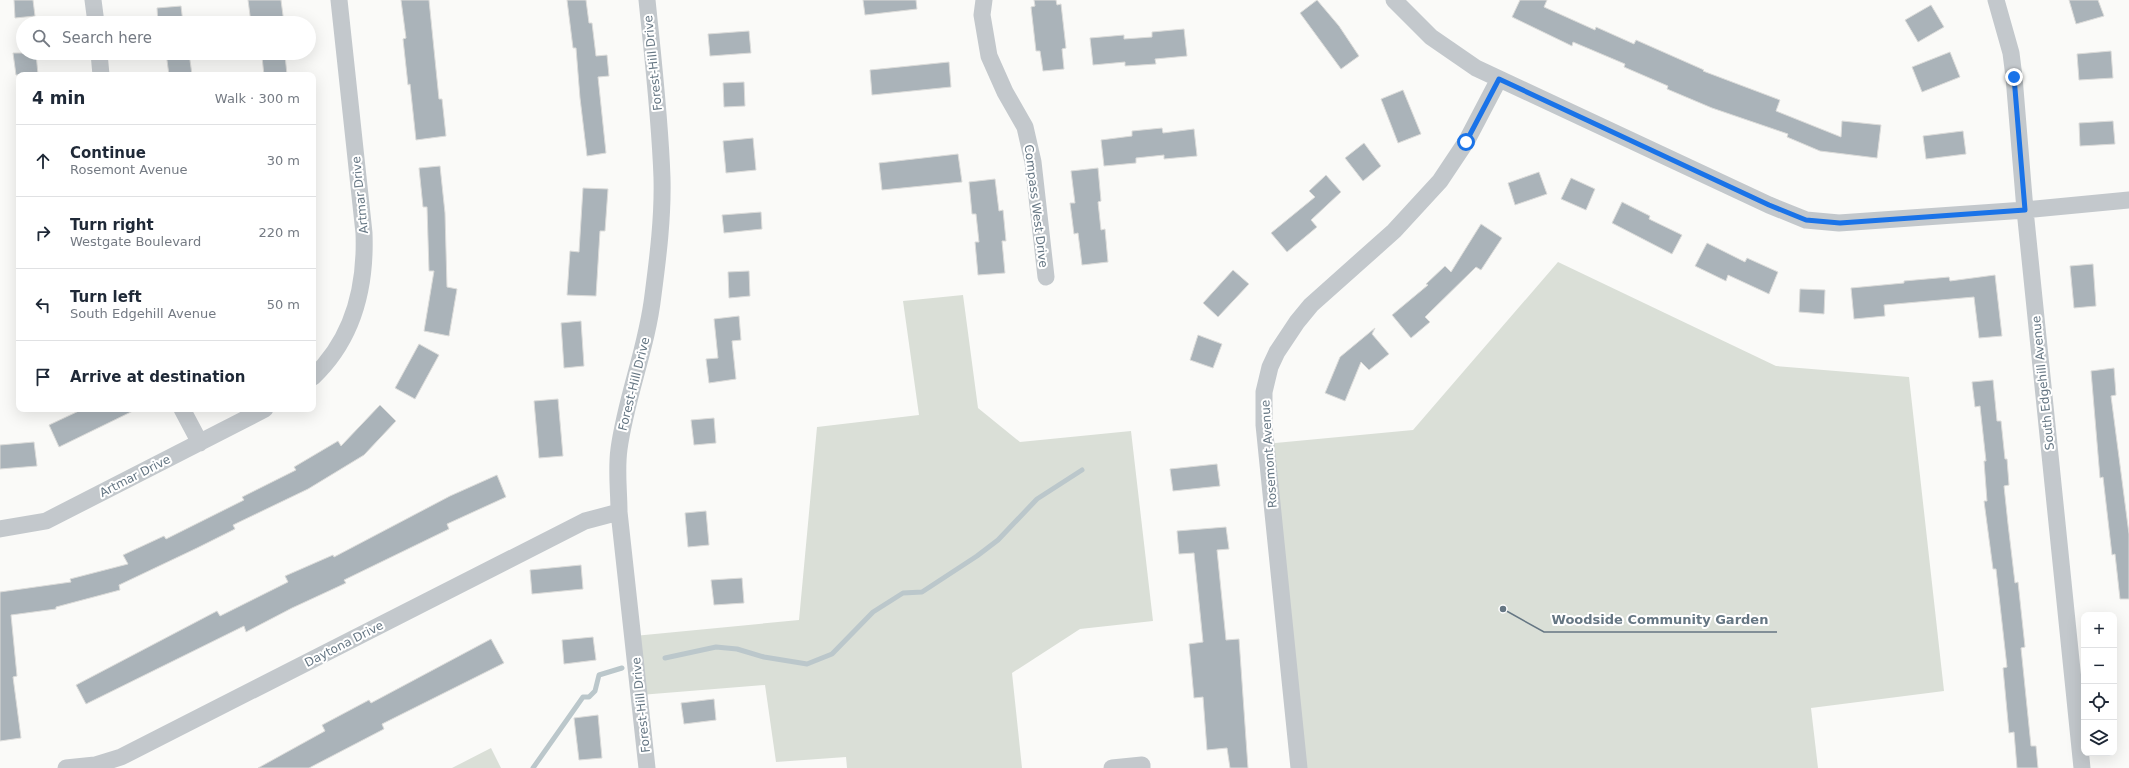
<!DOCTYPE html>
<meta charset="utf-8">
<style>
:root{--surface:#fff;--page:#f2f2f3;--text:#1f2937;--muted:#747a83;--line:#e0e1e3}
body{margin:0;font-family:"DejaVu Sans",sans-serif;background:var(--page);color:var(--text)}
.controls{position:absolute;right:12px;bottom:12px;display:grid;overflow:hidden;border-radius:8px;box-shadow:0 4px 16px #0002}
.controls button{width:36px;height:36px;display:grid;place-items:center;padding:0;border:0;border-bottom:1px solid var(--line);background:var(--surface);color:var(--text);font:20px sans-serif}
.stop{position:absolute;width:12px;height:12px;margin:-9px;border:3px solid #1a73e8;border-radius:50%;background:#fff}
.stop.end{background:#1a73e8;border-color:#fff;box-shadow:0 1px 4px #0008}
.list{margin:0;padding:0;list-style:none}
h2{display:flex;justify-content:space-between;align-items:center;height:52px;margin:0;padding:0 16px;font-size:17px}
h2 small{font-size:13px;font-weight:400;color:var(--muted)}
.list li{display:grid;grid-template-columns:26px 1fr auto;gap:12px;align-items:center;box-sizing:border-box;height:72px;padding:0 16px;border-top:1px solid var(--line)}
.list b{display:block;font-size:15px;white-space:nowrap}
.list p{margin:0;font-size:13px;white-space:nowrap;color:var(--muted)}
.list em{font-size:13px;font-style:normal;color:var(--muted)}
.icon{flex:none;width:22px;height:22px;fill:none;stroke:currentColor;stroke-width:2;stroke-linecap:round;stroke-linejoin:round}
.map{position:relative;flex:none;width:2129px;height:768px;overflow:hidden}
.search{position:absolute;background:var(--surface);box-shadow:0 4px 16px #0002;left:16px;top:16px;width:300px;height:44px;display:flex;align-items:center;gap:10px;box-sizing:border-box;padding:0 14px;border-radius:22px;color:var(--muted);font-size:15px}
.panel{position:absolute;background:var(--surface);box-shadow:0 4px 16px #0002;left:16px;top:72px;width:300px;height:340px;border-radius:8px}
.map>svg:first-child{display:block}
.green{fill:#dadfd7}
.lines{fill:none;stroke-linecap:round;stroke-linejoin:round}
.stream{stroke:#bbc7cb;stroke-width:5}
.building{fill:#aab3b9;stroke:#dcdcda}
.minor{stroke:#c3c8cc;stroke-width:17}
.route{stroke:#1a73e8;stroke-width:5}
.labels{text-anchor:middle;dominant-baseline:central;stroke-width:4;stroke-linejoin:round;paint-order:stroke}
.street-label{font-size:12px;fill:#657683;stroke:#fff}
.leader{fill:none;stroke:#657683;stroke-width:1.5}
.callout-dot{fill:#657683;stroke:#fff;stroke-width:1.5}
.callout-label{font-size:13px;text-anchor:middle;font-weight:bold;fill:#657683;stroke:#fff;stroke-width:4;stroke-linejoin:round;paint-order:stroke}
</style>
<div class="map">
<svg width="2129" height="768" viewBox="0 0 2129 768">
<rect width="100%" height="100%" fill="#fafaf8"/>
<path class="green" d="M1558,262L1776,366L1909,377L1944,691L1811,708L1818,768H1299L1266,444L1413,430Z
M963,295L978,408L1020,442L1131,431L1153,621L1080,629L1012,673L1022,768H847L846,757L776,762L765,685L640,695L634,636L799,620L817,427L919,415L903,301Z
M491,748L501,768H452Z"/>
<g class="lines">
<path class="stream" d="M665,658L716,647L737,649L764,657L807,664L832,654L873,612L903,593L922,592L977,556L998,540L1037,499L1082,470
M533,768L583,697H589L595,691L599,675L622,668"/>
</g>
<path class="building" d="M14,0H33L35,16L15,18Z
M248,0H281L284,23H251Z
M401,0H429L439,99H442L446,136L416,140L410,84L408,85L403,39L406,38Z
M567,0H586L589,23H592L596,56L607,55L609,76L598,77L606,153L587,156L580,98L576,48H573Z
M863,0H916L917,9L865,15Z
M1034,0H1056L1057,5L1061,4L1066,48L1062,49L1064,69L1043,71L1040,51H1036L1031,7L1035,6Z
M1317,0L1339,26L1359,56L1341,69L1300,13Z
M1520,0H1547L1544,7L1595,30L1596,27L1634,44L1636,40L1704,70L1703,71L1780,100L1776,111L1841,137L1842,121L1881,125L1877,158L1820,151L1787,137L1788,134L1712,108L1667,89L1668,86L1624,67L1625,64L1573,42L1572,46L1512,17Z
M2069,0H2098L2104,16L2076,24Z
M1931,5L1944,27L1918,42L1905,20Z
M181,6L183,23H158L157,8Z
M1184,29L1187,56L1155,59L1156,64L1125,66V62L1093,65L1090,38L1124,35V39L1152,37V32Z
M749,31L751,53L710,56L708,34Z
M2111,51L2113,78L2079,80L2077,54Z
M1950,52L1960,77L1922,92L1912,67Z
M13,53H36L38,75H16Z
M166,53H189L192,75H169Z
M285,55L287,75H264L262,57Z
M949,62L951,87L872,95L870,70Z
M744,82L745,106L724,107L723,83Z
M1403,90L1421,134L1398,143L1381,99Z
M2113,121L2115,144L2080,146L2079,123Z
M1162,128L1163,133L1194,129L1197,156L1164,159V155L1136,158V163L1104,166L1101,140L1132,136V131Z
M1963,131L1966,154L1926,159L1923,136Z
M753,138L756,170L726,173L723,141Z
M1364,143L1381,166L1363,181L1345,158Z
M958,154L962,182L882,190L879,163Z
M440,166L445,213L447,287L457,289L449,336L424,331L434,271H429L427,207H423L419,168Z
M1098,168L1101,201L1098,202L1101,230L1105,229L1108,262L1082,265L1078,233L1074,234L1070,203H1075L1071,171Z
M1539,172L1547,194L1515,205L1508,183Z
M1326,175L1341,192L1311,220L1317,227L1287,252L1271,233L1315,197L1309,191Z
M1571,178L1595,189L1586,210L1561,199Z
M995,179L999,211L1003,210L1006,241H1002L1005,273L978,275L975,242H979L976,214H972L969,182Z
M583,188L608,189L605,231H600L596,296L567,295L570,251L579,252Z
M1622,202L1650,216L1649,219L1682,235L1672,254L1612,223Z
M761,212L762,229L724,233L722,215Z
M1481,224L1502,238L1481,270L1476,267L1425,317L1430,322L1411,338L1392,315L1428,285L1426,284L1445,266L1451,272Z
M1707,243L1745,262L1747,258L1778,272L1769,294L1728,275L1726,281L1695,266Z
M2093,264L2096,306L2074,308L2070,266Z
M1233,270L1249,284L1218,317L1203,303Z
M749,271L750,296L729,298L728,272Z
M1995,275L2002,336L1979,338L1974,297L1884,305L1885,316L1854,319L1851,288L1904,283V281L1949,277L1950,281Z
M1800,289L1825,290L1824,314L1799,312Z
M739,316L741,340L732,341L736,379L709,383L706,359L718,358L714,319Z
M581,321L584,366L564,368L561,323Z
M1375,328L1372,334L1389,354L1369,370L1361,362L1345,401L1325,393L1340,357Z
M1198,335L1222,344L1213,368L1190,360Z
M419,344L439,355L415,399L395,388Z
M2114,368L2116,395L2111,396L2129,534V599H2120L2115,554L2112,555L2103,477L2100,478L2091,371Z
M1993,380L1997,421H2001L2005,459H2007L2009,485L2004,486L2008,524L2015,583L2018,582L2025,647L2021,648L2031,746H2036L2038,768H2017L2014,732L2009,733L2003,668L2007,667L1996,569H1993L1984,501H1987L1984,461H1986L1980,406L1975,407L1972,382Z
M558,399L563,456L539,458L534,401Z
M380,405L396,421L364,455L308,489L233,525L235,529L197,548L119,585L120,590L56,607V609L11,615L17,676L13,677L21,738L0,741V592L71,582L70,579L128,564L123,555L164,536L166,539L244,500L242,497L296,470L294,467L338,441L341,446Z
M83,409H137L59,447L49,425Z
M714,418L716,443L694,445L691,420Z
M34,442L37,466L0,469V445Z
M1217,464L1220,486L1173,491L1170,469Z
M497,475L506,497L447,524L449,529L344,580L346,583L292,608L246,632L244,626L86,704L76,685L217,611L220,616L288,582L285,576L333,555L334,557L450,496Z
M706,511L709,545L688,547L685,513Z
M1226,527L1229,549L1217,550L1226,640L1239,639L1248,768H1230L1227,748L1207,750L1203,697L1194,698L1189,644L1203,642L1194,553L1179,554L1177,531Z
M581,565L583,589L532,594L530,570Z
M742,578L744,603L714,605L711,580Z
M593,637L596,660L564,664L562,640Z
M491,639L504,663L382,724L384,729L309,768H258L325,731L322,725L369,700L371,703Z
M714,699L716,720L684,724L681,703Z
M598,715L602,758L579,760L574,718Z"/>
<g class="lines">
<path class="minor" d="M93,0L96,23
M647,0C653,59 660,118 662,178C663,217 658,257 653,295C647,348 626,397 619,449C616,470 619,491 619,512L647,768
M984,0L982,15L989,56L1005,92L1025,127L1033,162L1046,277
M1394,0L1431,37L1476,68L1769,205L1806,220L1839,223L2025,210L2129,200
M1996,0L2011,53L2014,77L2025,210L2082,768
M99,53L101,75
M313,377C353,339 366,287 364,233L339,0
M182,409L200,443
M0,529L46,521L265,409
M66,768L95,765L121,757L585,521L619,512
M1112,768L1142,765V768
M1299,768L1264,425V392L1270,367L1277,352L1297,322L1311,305L1394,231L1440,181L1466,142L1499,79"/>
</g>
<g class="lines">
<path class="route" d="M1466,142L1499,79L1769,205L1806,220L1840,223L2025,210L2014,77"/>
</g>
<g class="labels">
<g class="street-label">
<text transform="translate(653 63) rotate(-96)">Forest-Hill Drive</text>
<text transform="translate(360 195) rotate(-96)">Artmar Drive</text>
<text transform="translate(1036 206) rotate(83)">Compass West Drive</text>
<text transform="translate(2043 383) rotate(-96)">South Edgehill Avenue</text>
<text transform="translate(634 384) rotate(-76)">Forest-Hill Drive</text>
<text transform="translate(1269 454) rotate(-94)">Rosemont Avenue</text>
<text transform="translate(135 476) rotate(-27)">Artmar Drive</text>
<text transform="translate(344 644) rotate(-27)">Daytona Drive</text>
<text transform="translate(641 705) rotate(-96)">Forest-Hill Drive</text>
</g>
</g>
<path class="leader" d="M1503 609L1544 632H1777"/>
<circle class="callout-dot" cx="1503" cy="609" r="4"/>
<g class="callout-label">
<text x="1660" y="624">Woodside Community Garden</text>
</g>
</svg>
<div class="controls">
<button>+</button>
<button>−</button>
<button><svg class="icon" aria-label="locate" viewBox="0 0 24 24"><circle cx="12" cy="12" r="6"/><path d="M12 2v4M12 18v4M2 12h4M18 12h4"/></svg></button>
<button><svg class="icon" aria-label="layers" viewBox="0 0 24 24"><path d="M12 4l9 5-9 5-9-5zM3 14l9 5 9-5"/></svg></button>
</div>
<div class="stop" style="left:1466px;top:142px"></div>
<div class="stop end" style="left:2014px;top:77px"></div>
<div class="search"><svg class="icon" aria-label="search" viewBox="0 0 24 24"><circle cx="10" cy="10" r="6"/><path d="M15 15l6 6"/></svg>Search here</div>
<section class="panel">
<h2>4 min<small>Walk · 300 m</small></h2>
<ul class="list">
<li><svg class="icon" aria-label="ahead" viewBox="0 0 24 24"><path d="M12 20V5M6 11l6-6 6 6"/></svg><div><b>Continue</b><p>Rosemont Avenue</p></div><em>30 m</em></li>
<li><svg class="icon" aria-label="right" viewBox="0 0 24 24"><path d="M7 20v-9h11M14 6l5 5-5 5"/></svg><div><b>Turn right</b><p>Westgate Boulevard</p></div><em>220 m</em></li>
<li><svg class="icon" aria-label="left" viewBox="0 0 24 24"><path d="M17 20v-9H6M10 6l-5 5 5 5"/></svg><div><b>Turn left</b><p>South Edgehill Avenue</p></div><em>50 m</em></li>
<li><svg class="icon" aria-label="arrive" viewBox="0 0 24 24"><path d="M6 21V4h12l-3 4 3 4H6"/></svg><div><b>Arrive at destination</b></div></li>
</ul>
</section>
</div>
